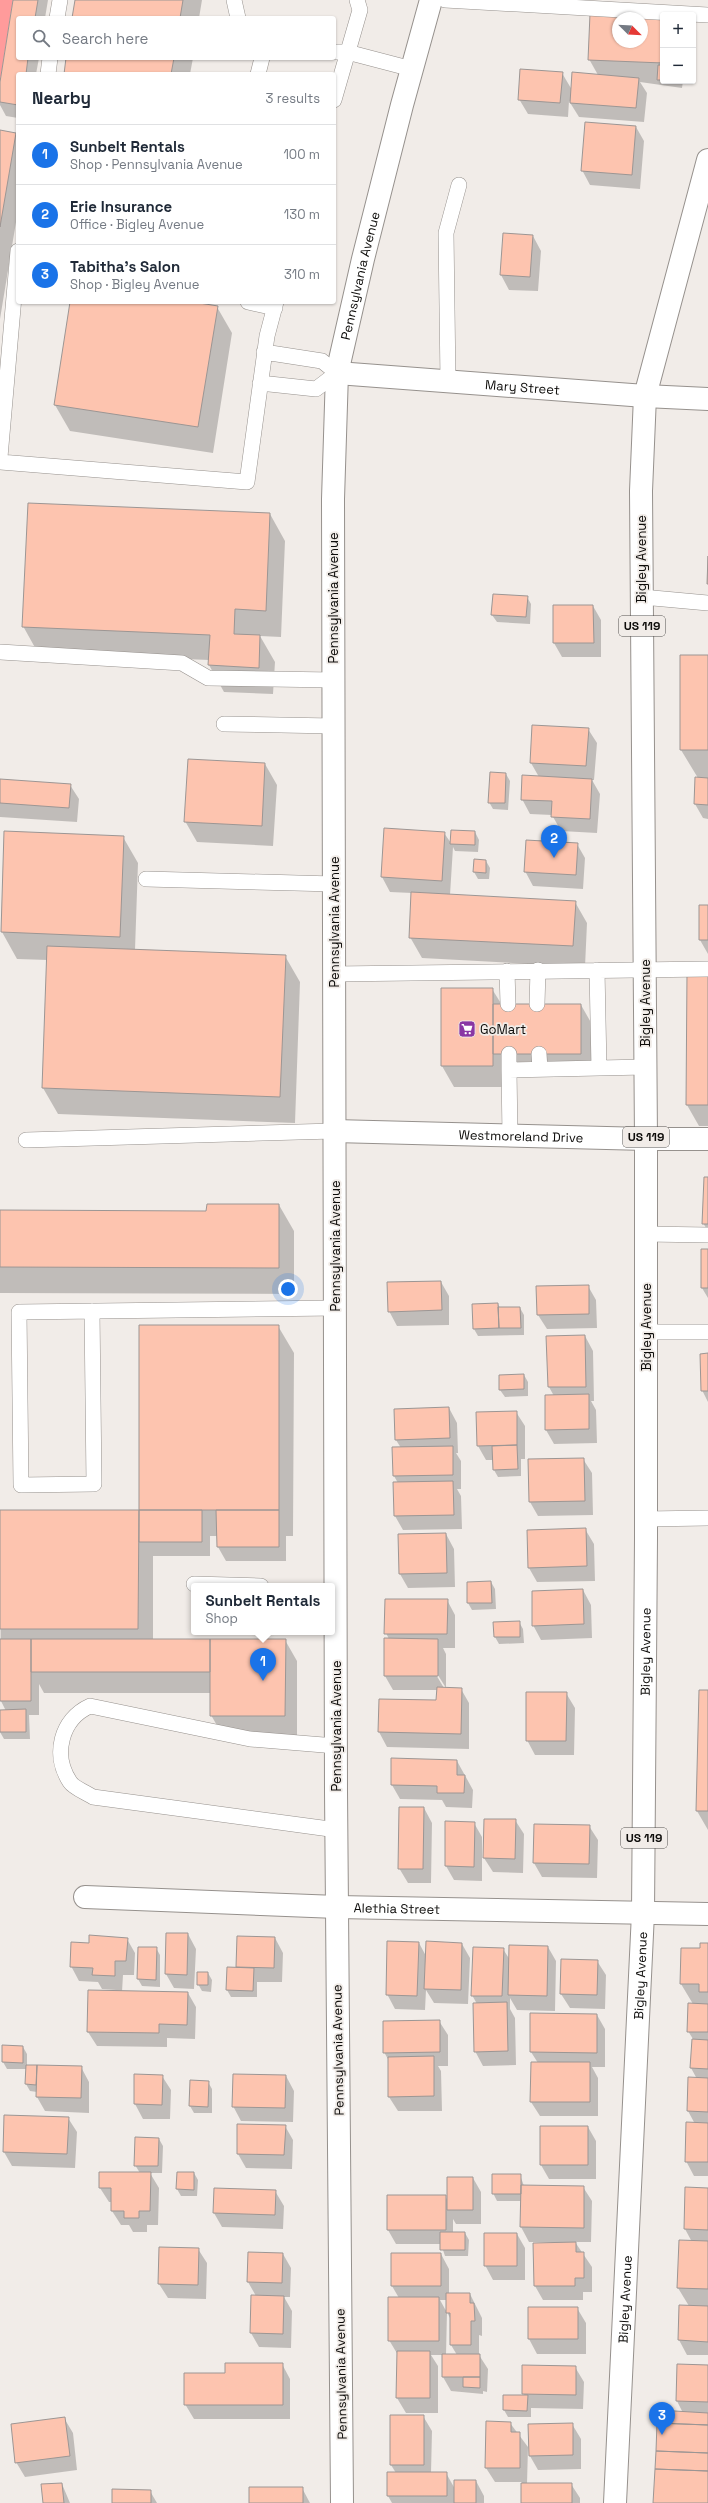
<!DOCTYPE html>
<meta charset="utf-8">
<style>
:root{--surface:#fff;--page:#f2f2f3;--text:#1f2937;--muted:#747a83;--line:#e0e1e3;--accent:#1a73e8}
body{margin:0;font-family:"Space Grotesk",sans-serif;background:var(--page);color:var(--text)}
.controls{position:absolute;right:12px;top:12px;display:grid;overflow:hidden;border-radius:4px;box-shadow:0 1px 3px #0004}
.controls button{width:36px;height:36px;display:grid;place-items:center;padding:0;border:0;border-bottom:1px solid var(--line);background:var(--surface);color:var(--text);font:20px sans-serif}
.compass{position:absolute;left:612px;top:12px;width:36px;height:36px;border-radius:50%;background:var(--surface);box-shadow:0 1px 3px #0004;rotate:114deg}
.you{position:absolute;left:288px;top:1289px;width:14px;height:14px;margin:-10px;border:3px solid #fff;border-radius:50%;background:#1a73e8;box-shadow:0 0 0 6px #1a73e833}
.badge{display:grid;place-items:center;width:26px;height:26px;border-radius:50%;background:var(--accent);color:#fff;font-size:13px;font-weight:700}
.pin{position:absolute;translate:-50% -33px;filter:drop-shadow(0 1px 2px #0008)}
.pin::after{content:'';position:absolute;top:21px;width:14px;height:12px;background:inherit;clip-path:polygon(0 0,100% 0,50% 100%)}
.popup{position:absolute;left:191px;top:1583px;width:144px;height:52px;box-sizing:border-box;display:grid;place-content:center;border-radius:4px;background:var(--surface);filter:drop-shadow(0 1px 3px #0005);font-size:13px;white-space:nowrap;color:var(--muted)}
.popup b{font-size:15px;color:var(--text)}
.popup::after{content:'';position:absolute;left:50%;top:100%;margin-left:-8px;border:8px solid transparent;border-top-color:var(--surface)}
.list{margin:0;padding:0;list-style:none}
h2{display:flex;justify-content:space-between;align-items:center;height:52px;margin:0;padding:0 16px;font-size:17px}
h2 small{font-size:13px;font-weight:400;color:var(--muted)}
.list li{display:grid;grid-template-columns:26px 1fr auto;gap:12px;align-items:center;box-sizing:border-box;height:60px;padding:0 16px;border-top:1px solid var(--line)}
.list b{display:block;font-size:15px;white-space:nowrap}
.list p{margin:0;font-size:13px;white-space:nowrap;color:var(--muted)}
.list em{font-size:13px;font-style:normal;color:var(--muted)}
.icon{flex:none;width:22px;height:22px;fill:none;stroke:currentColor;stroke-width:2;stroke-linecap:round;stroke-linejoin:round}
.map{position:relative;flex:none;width:708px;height:2503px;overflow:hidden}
.search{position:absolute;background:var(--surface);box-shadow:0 1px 3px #0004;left:16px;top:16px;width:320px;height:44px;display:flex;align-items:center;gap:10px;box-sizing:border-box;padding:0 14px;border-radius:4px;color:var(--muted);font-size:15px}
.panel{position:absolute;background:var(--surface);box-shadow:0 1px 3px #0004;left:16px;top:72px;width:320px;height:232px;border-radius:4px}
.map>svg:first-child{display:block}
.forest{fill:#ff9b9b}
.shadow{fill:#0003;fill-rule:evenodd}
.building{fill:#fdc4af;stroke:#9c9694;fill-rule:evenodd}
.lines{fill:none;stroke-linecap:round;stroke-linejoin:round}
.lane-casing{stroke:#96918d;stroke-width:16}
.street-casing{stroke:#96918d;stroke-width:24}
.primary-casing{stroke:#96918d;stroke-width:24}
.lane{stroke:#fff;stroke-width:15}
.street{stroke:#fff;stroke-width:22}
.primary{stroke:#fff;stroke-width:22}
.labels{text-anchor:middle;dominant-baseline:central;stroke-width:3.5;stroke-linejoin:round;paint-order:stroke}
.shield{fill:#f1ece8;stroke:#514f4d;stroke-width:1}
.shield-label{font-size:12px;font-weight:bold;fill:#0d0c0a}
.street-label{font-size:13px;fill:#0d0c0a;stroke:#f1ece8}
.poi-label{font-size:13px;fill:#0d0c0a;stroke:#f1ece8;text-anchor:start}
</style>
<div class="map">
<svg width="708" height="2503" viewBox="0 0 708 2503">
<rect width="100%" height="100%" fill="#f1ece8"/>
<path class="forest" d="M0,0H13L0,82Z"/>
<path class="shadow" d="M14,0H48L45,18H18V58H39L36,74H18V118L6,116L0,105V88Z
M76,0H202L199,18H73Z
M618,18V42H642L663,19V81H683L682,88L640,82L647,93L644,122L579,117L569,101L568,117L528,114L519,99L562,73L572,90L598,75L589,59Z
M67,58H193L190,74H65Z
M636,127L644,141L640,189L590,185L582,170Z
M0,131L15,134L18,139V210L0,319Z
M533,236L541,251L538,291L509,290L501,275Z
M71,302H187L217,307L232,333L213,453L70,431L55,405Z
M270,514L285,541L281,637L260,636L275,662L273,694L224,692L209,665V660L38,653L23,626Z
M527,597L531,604L530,624L497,622L492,615Z
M593,606L601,620V657H562L554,643Z
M708,656V819L703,818L695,804L698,778L681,750Z
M588,729L597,743L594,780H592L600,794L597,833L561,831L552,815L530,814L522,799L539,777L531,763Z
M265,764L277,785L273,846L197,842L185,821Z
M506,774L510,781L508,810L493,809L489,802Z
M0,780L70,785L79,799L77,822L0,817Z
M385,829L444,833L451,843L475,832L479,840L478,852L455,851L453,847L450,895L575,902L587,923L585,967L422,958L410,937L412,893L390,892L382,877Z
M5,832L123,837L138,863L135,950L285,956L300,982L295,1123L58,1114L43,1088L48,960L17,959L2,932Z
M577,844L585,858L583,889L533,886L525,871Z
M486,861L490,868L489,879H478L474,872Z
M708,906V954L700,940Z
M708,974V1126H699L687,1105Z
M442,989H492L502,1005H581L593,1026L592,1075H504V1087H454L442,1066Z
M708,1178V1231L703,1223Z
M279,1205L294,1231V1294L0,1293V1211L207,1212Z
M702,1250H708V1298L702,1288Z
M441,1282L449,1296V1325L397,1326L389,1311Z
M588,1286L596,1300L597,1328L547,1329L538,1315Z
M498,1304L500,1308H520L524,1315V1335L478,1336L474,1329Z
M278,1326L294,1353L293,1536H286V1561H226L218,1547V1536H210V1556H153V1640H285L297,1661V1736H223L211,1715V1693H44L39,1684V1715H29L30,1739H4L0,1732V1711H6L1,1701L0,1511H140Z
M585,1336L593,1351L594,1401H591L596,1410L597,1443L554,1444L546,1430V1396H554L549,1387L547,1337Z
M708,1354V1402L702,1390Z
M524,1375L528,1382V1396L505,1397L500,1390V1376Z
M449,1408L457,1423L458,1453H456L461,1461V1489H457L461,1496L462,1529L403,1530L395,1516L398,1483L394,1476L393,1448H401L396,1440L395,1410Z
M516,1412L525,1426V1459H521V1476L498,1477L494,1470V1460H486L478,1446Z
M583,1459L592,1473L593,1515L538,1516L530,1502V1460Z
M585,1529L594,1544L595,1581L537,1582L529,1568Z
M446,1534L454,1549L455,1587L408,1588L400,1574Z
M491,1582L495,1589L496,1609L472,1610L468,1603Z
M583,1590L591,1605L592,1638L541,1640L533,1625Z
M447,1600L455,1615V1648H443L446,1654V1688L436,1672L435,1673L444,1688L461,1689L469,1703V1749L387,1747L379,1732V1700L437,1701V1690H393L385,1676L389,1639L386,1633Z
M519,1622L523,1629L524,1643L499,1644L495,1637V1623Z
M708,1691V1830L697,1811Z
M566,1693L575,1708L574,1755H535L527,1740Z
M457,1761L473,1790L472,1808L446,1807L442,1800L400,1799L392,1785Z
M424,1808L432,1823L431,1883H408L399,1868Z
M515,1820L524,1834L523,1873L493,1872L484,1858Z
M446,1822L474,1823L482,1837V1881L454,1880L446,1866Z
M589,1826L598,1840L597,1878L542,1877L534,1863Z
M188,1934L196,1949L194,1989L174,1988L166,1974Z
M275,1938L283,1953L282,1982H257V1997H231L227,1990L237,1967Z
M127,1939L135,1953L134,1975H123L122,1992L188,1993L196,2007L195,2039L167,2038V2047L97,2046L88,2032L116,1990L102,1989L98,1982L79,1981L71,1966L90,1945Z
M419,1943L426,1956L462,1944L470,1958L468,2004L434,2003L426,1990L425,2010L395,2009L387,1994Z
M708,1944V2176H694L686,2161L695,2124L688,2111L697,2079L691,2068L693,2039L688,2031L693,2004L681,1984L701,1949Z
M548,1947L556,1961L555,2011L517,2010L510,1998V2009L515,2018L516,2065L483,2066L475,2051L477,2004L472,1995L503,1949L510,1960Z
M156,1948L160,1955V1987L142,1986L138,1979Z
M597,1961L606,1975L605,2009L570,2008L561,1994Z
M208,1973L212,1980L211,1992L202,1991L198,1984Z
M531,2014L597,2015L605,2029V2067H592L598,2078V2116H540L531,2102L538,2063L531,2052Z
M439,2021L448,2035V2066H438L441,2071L442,2111H398L389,2097V2061L384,2052Z
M23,2047L27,2054V2066H36L38,2069L81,2067L89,2082V2113L45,2111L37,2097V2092L30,2091L26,2084L27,2069H7L3,2062Z
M135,2075L162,2076L171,2090L170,2119H143L135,2104Z
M286,2076L294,2091L293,2122L241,2121L233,2106Z
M208,2082L212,2089V2113H194L190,2106Z
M68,2118L77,2132L75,2168L12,2166L4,2152Z
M285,2126L293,2140L292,2169L246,2168L238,2154Z
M588,2127L596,2141V2179H549L541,2165Z
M159,2139L163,2146L162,2173H150L159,2188L158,2225H147V2232H133L129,2225H121L112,2211V2202H109L100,2188L140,2173L135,2165Z
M194,2173L198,2180L197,2196H181L177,2189Z
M520,2175L524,2186L583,2187L592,2201L591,2242H575L592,2267V2292H583V2300H543L535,2286L534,2244H556V2242H529L521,2227V2201H497L493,2193Z
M473,2178L481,2192V2224H456L453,2219V2233H465L469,2240L468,2256H445L441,2244H396L388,2230L445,2196L448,2201Z
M708,2189V2355H687L679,2340L680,2306H689L678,2288L680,2241L692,2242L685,2229Z
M275,2191L284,2206L283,2229L222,2227L214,2213Z
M517,2234L525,2248V2280H493L485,2265Z
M198,2249L207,2263L206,2299L168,2298L159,2284Z
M283,2254L291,2268L290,2297H284L292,2311L291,2348L259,2347L251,2333L256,2296L248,2282Z
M441,2254L449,2269V2294H470L482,2318V2336L479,2335V2355L488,2369L487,2392L483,2391V2394L451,2391L443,2377V2355H431L438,2366V2413H406L397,2398L398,2355L389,2340L399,2298L392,2286ZM440,2300H447V2312L445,2309ZM447,2312L451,2320V2345L457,2355H446Z
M529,2308H577L586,2323V2354H537L529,2339Z
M282,2364L290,2379V2419H194L185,2404L226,2374Z
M678,2365L708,2366V2503H654L683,2413L677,2401Z
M575,2367L584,2382L583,2409L531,2408V2417H508L504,2410V2396H525L523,2393Z
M423,2416L432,2431L431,2473H446L455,2489L476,2481L484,2496V2503H392L388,2496L396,2473L391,2465Z
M64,2418L73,2433L77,2470L25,2477L16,2462Z
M510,2423L528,2447L527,2484H571L580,2498V2503H522V2482H495L486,2468Z
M572,2424L581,2439V2469L538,2470L530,2456Z
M62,2484L70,2503H44Z
M302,2488L310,2503H250Z
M150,2491L157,2503H113Z"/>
<path class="building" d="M13,0H38L35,18H18V58H28L26,74H18V105L0,102V82Z
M75,0H183L180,18H72Z
M590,14L663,18V63L588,60ZM618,18H642V42H618Z
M66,58H174L171,74H64Z
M658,65H663V80H657Z
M520,69L563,72L560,103L518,100Z
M572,72L639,78L636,108L570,103Z
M585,122L636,126L632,175L581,171Z
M0,130L16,133L0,227Z
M503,233L533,235L530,277L500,275Z
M70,302H193L218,306L198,427L54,405Z
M28,503L270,513L266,611L235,609L234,634L260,635L259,668L208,665L210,635L22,627Z
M708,556V584H707Z
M493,594L528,596L526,617L491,615Z
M553,605H593L594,643H553Z
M680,655H708V750H680Z
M532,725L589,728L586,766L530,763Z
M188,759L265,763L262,826L184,822Z
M490,772L506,773L505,803H488Z
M522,775L592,779L590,819L551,817L552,801L521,800Z
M695,777L708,778V805L694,804Z
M0,779L71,784L69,808L0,803Z
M384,828L445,832L442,881L381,877Z
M451,830L475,831V845L450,844Z
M4,831L124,836L120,937L1,932Z
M526,840L578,843L576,875L524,872Z
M474,859L486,860V873L473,872Z
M411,892L576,901L573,946L409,938Z
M699,905H708V940H699Z
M47,946L286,955L280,1097L42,1088Z
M687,973H708V1105H686Z
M441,988H493V1066H441Z
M493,1004H581V1054H493Z
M704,1177H708V1224H702Z
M207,1204H279V1268L0,1267V1210L206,1211Z
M701,1249H708V1288H701Z
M441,1281L442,1310L388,1312L387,1282Z
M589,1285V1314L537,1315L536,1286Z
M498,1303L499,1328L473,1329L472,1304Z
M498,1307H520L521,1328H499Z
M139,1325H279V1510H139Z
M585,1335L586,1387H548L546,1336Z
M708,1353V1391H701L700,1354Z
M524,1374V1389L499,1390V1375Z
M589,1394V1429L545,1430V1395Z
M449,1407L450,1438L395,1440L394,1409Z
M517,1411V1445L477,1446L476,1412Z
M517,1445L518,1469L493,1470L492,1446Z
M453,1446V1475L393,1476L392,1447Z
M584,1458L585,1501L529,1502L528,1459Z
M453,1481L454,1515L394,1516L393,1482Z
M0,1510H139L138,1629H0Z
M139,1510H202V1542H139Z
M216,1510H279V1547H217Z
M586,1528L587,1566L528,1568L527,1530Z
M446,1533L447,1573L399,1574L398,1534Z
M491,1581L492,1603H467V1582Z
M583,1589L584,1624L532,1626V1591Z
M385,1599H448L447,1634H384Z
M520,1621V1637H494L493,1622Z
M384,1638L438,1639V1676H384Z
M0,1639H31V1701H0Z
M31,1639H210V1672H31Z
M210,1639H286L285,1716H210Z
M437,1687L462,1688L461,1734L378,1732L379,1699L436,1700Z
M699,1690H708V1811H696Z
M526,1692H567L566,1741H526Z
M26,1709V1732H0V1710Z
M391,1758L457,1760V1775H465L464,1793H437V1786L391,1785Z
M399,1807H424L423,1869H398Z
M484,1819H516L515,1859L483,1858Z
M445,1821L475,1822L474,1867L445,1866Z
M534,1824L590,1825L589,1864L533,1863Z
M166,1933H188L187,1975L165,1974Z
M89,1935L128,1938L126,1961H115V1976L92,1975L93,1968L70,1967L71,1942L89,1943Z
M237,1936L275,1937L274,1968L236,1967Z
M387,1941L419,1942L417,1996L386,1995Z
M426,1941L462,1943L461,1990L424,1989Z
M700,1943H708V1992H699V1984H680L681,1948H700Z
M509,1945L548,1946L547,1996L508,1995Z
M138,1947H157L156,1980L137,1979Z
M473,1947L504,1948L502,1996H471Z
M561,1959L598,1960L597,1995L560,1994Z
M227,1967L254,1968L253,1991L226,1990Z
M197,1972H208V1985H197Z
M88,1990L188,1992L187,2025L159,2024V2033L87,2032Z
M507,2002L508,2051L474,2052L473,2003Z
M688,2003L708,2004V2032H687Z
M530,2013L597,2014V2053L530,2052Z
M440,2020V2052L383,2053V2021Z
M692,2039L708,2040V2069L690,2068Z
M2,2045L23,2046V2063L2,2062Z
M434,2056V2096L388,2097V2057Z
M531,2062H590V2102H530Z
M26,2065H37L36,2085L25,2084Z
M37,2065L82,2066L81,2098L36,2097Z
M134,2074L163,2075L162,2105L134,2104Z
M233,2074L286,2075L285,2108L232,2107Z
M688,2077L708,2078V2112L687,2111Z
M190,2080L209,2081L208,2107L189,2106Z
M4,2115L69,2117L67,2154L3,2152Z
M686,2122L708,2123V2162H685Z
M237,2124L286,2125L284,2155L237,2154Z
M540,2126H588V2165H540Z
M135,2137L159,2138L158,2166H134Z
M99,2172H151L150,2211H139V2218H124V2211H111V2188H99Z
M177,2172H194V2190L176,2189Z
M492,2174H521V2194H492Z
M447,2177H473V2210H447Z
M521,2185L584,2186V2228L520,2227Z
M685,2187L708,2188V2230L684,2229Z
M214,2188L276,2190L275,2215L213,2213Z
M387,2195H446V2230H387Z
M440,2232H465V2250H440Z
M484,2233H517V2266H484Z
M679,2240L708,2241V2289L677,2288Z
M576,2242V2252H584V2278H575V2286H534L533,2243Z
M159,2247L199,2248L198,2285L158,2284Z
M248,2252L283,2253L282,2283L247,2282Z
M391,2253H441V2286H391Z
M446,2293H470V2303H474L475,2321H471V2345H450V2313H446Z
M251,2295L284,2296L283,2334L250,2333Z
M388,2297H439V2341H388Z
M679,2305L708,2306V2342L678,2340Z
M528,2307H578V2339H528Z
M397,2351H430V2398H396Z
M442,2354H480V2377H442Z
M225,2363H283V2405H184V2373H225Z
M677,2364L708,2365V2402L676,2401Z
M522,2365L576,2366V2395L522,2394Z
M463,2377H480V2388L463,2387Z
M503,2395H528L527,2411L503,2410Z
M658,2410L708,2413V2425L657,2423Z
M390,2415H424V2465H390Z
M65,2417L70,2456L15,2463L11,2424Z
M486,2421L511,2422V2432H520V2468H485Z
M573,2423V2455L529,2456L528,2424Z
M657,2423L708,2425V2453L656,2451Z
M656,2451L708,2453V2471L655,2469Z
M655,2469L708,2471V2503H653Z
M387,2472H447V2496H387Z
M454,2480H476V2503H454Z
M62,2483L64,2503H43L41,2484Z
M521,2483H572V2503H521Z
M249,2487H303V2503H249Z
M112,2489L151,2490V2503H112Z"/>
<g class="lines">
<g class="lane-casing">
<path id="lane" d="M234,0L238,18
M445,0L708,15
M57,18L60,0
M334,52H347L412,69
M48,74L50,58
M258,74L262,58
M334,100L360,10L357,0
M248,302L275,308
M448,381L446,233L459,185
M260,383L316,389L337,373L322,361L264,352
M0,457L18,251
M0,462L247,482L267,336L276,302
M642,597L708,603
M0,652L182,663L208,678L333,680
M224,724L333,726
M146,879L334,884
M597,970L599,1068
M507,971L508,1004
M334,974L708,969
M537,1004L538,970
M539,1054L540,1069
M509,1070V1054
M510,1136L509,1070L645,1067
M26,1140L334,1131
M646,1234L708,1235
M92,1311L94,1484L21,1485L19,1312L335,1308
M646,1332H708
M646,1519L708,1518
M194,1584L261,1586
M336,1746L250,1739L90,1706C61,1719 52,1755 70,1782C74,1788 87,1793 93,1797L337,1830"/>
</g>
<g class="street-casing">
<g id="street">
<path id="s1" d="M337,373L645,396L708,399"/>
<path id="s2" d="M334,1131L646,1139"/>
<path id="s3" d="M85,1897L337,1907L708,1914"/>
<path id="s4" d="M342,2503L336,1791L333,499L337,373L363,259L402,105L431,0"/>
</g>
</g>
<g class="primary-casing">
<g id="primary">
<path d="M646,1139H708"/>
<path id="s5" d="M615,2503L643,1913L646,1539V1139L641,491L645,396L708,160"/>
</g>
</g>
<use href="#lane" class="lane"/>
<use href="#street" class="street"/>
<use href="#primary" class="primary"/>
</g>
<defs>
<g id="supermarket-square" transform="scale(0.9)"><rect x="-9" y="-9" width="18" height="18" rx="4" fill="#8936a4" stroke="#f1ece8"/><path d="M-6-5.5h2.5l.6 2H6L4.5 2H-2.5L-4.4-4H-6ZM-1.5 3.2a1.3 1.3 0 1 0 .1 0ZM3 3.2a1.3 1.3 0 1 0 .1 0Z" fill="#fff"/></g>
</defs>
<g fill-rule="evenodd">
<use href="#supermarket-square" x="467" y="1029"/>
</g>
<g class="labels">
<g class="shield">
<rect x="619" y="616" width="46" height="20" rx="3"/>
<rect x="623" y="1127" width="46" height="20" rx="3"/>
<rect x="621" y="1828" width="46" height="20" rx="3"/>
</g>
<g class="shield-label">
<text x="642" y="626">US 119</text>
<text x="646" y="1137">US 119</text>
<text x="644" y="1838">US 119</text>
</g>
<g class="street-label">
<text stroke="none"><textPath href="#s4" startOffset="2230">Pennsylvania Avenue</textPath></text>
<text stroke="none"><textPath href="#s1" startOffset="186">Mary Street</textPath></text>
<text transform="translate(641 559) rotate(-90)">Bigley Avenue</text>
<text transform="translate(333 598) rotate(-90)">Pennsylvania Avenue</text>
<text transform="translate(334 922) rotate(-90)">Pennsylvania Avenue</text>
<text transform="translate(645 1003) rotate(-90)">Bigley Avenue</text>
<text stroke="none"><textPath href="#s2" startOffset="187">Westmoreland Drive</textPath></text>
<text transform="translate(335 1246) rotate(-90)">Pennsylvania Avenue</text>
<text transform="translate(646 1327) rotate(-90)">Bigley Avenue</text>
<text stroke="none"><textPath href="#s5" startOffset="852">Bigley Avenue</textPath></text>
<text transform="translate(336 1726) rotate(-90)">Pennsylvania Avenue</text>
<text stroke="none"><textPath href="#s3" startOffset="312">Alethia Street</textPath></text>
<text stroke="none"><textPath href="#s5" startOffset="528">Bigley Avenue</textPath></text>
<text transform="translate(338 2050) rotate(-91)">Pennsylvania Avenue</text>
<text stroke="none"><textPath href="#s5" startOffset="204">Bigley Avenue</textPath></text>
<text transform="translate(341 2374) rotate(-91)">Pennsylvania Avenue</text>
</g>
<g class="poi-label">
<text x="480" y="1029">GoMart</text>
</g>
</g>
</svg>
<div class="controls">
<button>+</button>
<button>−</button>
</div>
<svg class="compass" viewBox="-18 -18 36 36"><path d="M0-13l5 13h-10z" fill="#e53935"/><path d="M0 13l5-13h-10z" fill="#747a83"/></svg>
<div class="you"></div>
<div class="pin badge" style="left:263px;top:1681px">1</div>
<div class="popup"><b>Sunbelt Rentals</b>Shop</div>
<div class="pin badge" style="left:554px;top:858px">2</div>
<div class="pin badge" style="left:662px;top:2435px">3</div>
<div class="search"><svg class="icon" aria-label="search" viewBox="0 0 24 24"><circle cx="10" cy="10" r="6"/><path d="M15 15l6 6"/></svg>Search here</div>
<section class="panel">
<h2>Nearby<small>3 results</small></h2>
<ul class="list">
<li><span class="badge">1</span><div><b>Sunbelt Rentals</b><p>Shop · Pennsylvania Avenue</p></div><em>100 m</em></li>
<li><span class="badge">2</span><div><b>Erie Insurance</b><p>Office · Bigley Avenue</p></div><em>130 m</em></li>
<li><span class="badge">3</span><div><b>Tabitha's Salon</b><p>Shop · Bigley Avenue</p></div><em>310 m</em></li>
</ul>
</section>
</div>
